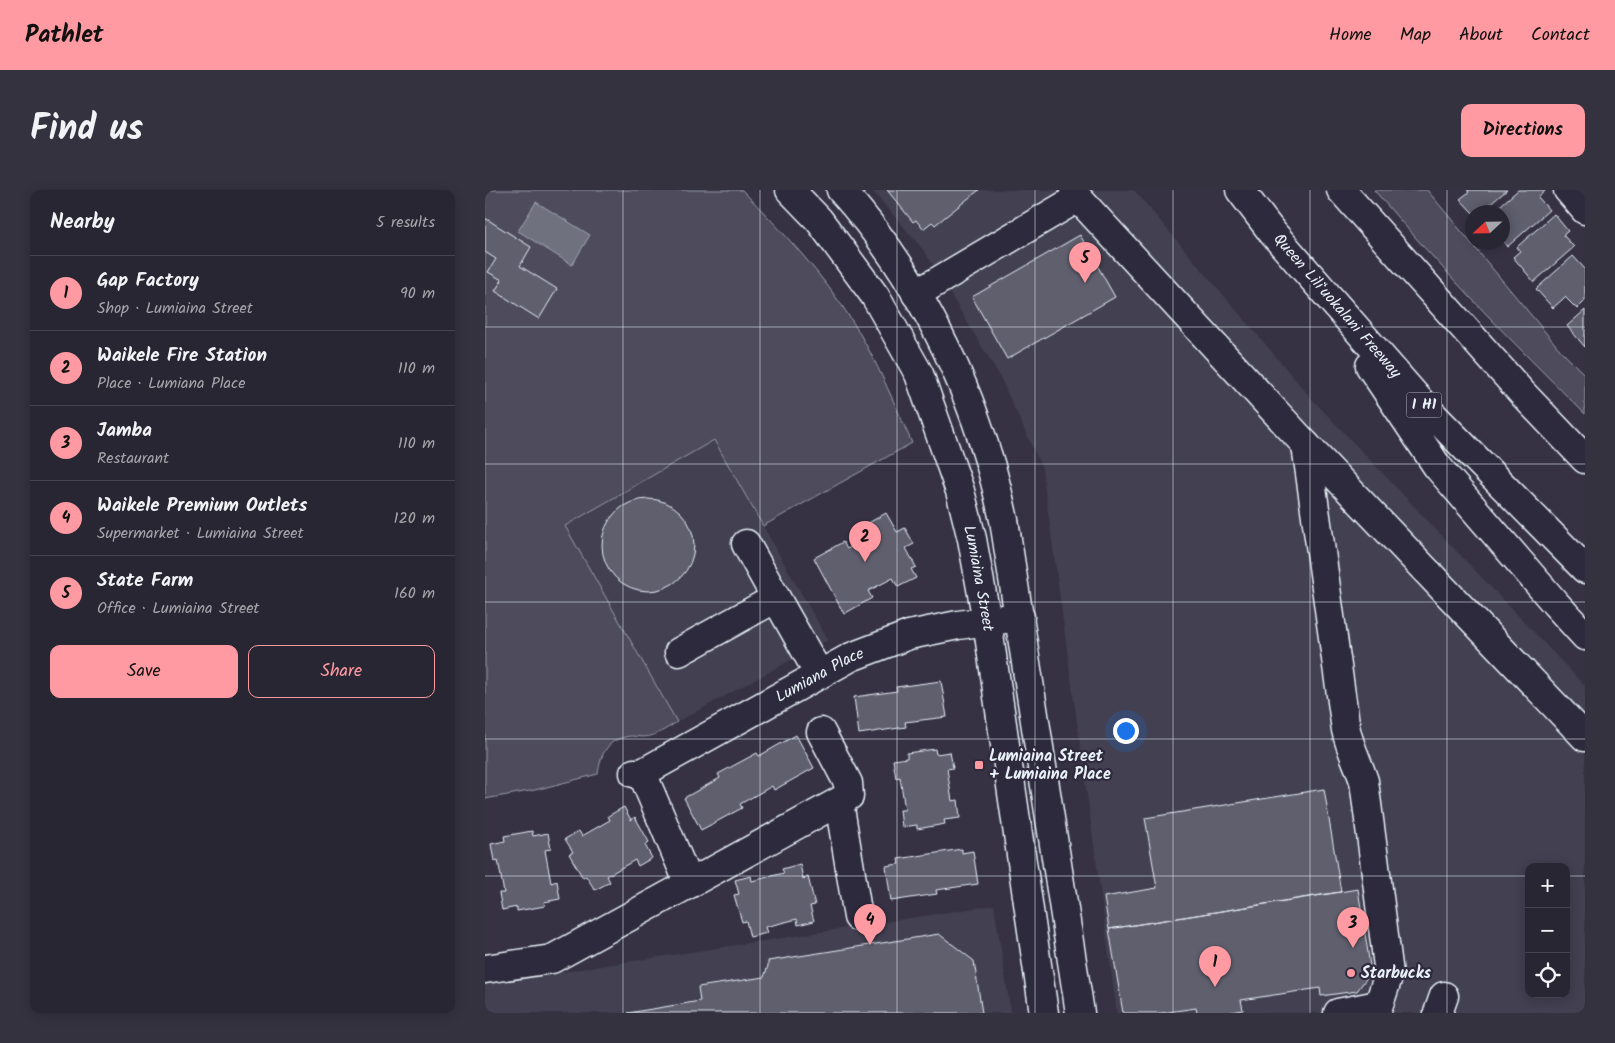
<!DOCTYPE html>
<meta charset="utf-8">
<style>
:root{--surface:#282633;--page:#34323f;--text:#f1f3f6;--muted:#a5a5ac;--line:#44434e;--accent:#ff9aa2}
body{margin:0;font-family:Kalam,sans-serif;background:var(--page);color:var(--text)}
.controls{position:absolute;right:15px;bottom:15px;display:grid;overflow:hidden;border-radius:10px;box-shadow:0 2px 12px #0003}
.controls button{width:45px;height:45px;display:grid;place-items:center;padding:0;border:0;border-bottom:1px solid var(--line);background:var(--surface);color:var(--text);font:25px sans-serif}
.compass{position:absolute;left:980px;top:15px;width:45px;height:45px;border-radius:50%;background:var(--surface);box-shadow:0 2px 12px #0003;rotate:248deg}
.you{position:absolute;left:640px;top:540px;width:18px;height:18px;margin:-12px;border:4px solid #fff;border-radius:50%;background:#1a73e8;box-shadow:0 0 0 8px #1a73e833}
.badge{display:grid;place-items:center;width:32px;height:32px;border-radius:50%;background:var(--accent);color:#111;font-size:16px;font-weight:700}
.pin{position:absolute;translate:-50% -41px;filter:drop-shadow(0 1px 2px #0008)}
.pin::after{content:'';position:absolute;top:26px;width:18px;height:15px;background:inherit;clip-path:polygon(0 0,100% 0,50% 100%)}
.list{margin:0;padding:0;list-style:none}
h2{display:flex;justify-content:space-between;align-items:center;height:65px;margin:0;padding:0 20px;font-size:21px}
h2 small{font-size:16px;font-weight:400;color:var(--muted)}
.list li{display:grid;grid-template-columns:32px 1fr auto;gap:15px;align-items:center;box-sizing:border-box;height:75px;padding:0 20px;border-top:1px solid var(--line)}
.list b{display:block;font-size:19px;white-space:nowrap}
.list p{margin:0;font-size:16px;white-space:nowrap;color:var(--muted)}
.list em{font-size:16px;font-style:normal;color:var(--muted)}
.actions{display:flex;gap:10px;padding:15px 20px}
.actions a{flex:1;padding:11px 0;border:1px solid var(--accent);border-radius:10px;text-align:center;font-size:18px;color:var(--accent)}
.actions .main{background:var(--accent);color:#111}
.icon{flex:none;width:28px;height:28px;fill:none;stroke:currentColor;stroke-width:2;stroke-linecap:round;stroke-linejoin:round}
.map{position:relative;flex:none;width:1100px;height:823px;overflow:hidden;border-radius:10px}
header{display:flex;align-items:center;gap:30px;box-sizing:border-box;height:70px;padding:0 25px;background:var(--accent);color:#111}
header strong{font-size:24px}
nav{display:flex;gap:28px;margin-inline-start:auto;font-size:18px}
.intro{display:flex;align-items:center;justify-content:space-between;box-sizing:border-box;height:120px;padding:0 30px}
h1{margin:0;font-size:35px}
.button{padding:12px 22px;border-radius:10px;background:var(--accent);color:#111;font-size:18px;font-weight:700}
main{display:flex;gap:30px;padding:0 30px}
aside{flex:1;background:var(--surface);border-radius:10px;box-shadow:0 2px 12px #0003}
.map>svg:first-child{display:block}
.built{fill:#433f51;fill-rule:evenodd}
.green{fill:#4d4b5c;stroke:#9a9eaa}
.water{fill:#70717f;stroke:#a0a4af}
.building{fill:#605e6e;stroke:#e8f1f8}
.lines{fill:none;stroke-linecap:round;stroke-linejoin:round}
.minor-casing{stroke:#e8f1f8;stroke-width:31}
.major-casing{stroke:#e8f1f8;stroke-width:31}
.highway-casing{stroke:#e8f1f8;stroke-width:31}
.minor{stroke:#2f2a3d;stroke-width:28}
.major{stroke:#2f2a3d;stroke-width:28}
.highway{stroke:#2f2a3d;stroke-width:28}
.grid{fill:none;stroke:#e8f1f8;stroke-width:1;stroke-opacity:0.55}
.poi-dot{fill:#ff9aa2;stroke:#2f2a3d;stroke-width:2}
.labels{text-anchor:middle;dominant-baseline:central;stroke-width:4.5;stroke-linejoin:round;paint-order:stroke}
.shield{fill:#2f2a3d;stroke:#b0b5c0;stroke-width:1}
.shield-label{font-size:15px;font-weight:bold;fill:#e8f1f8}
.street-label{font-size:16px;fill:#e8f1f8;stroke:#2f2a3d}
.poi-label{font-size:16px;font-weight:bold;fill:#e8f1f8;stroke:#2f2a3d;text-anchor:start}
</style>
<header>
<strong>Pathlet</strong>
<nav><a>Home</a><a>Map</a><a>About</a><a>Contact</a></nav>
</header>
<div class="intro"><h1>Find us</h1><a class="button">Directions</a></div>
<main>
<aside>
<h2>Nearby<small>5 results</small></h2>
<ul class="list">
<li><span class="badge">1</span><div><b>Gap Factory</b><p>Shop · Lumiaina Street</p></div><em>90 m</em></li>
<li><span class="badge">2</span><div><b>Waikele Fire Station</b><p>Place · Lumiana Place</p></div><em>110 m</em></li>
<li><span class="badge">3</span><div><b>Jamba</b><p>Restaurant</p></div><em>110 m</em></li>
<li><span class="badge">4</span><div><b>Waikele Premium Outlets</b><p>Supermarket · Lumiaina Street</p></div><em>120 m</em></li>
<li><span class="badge">5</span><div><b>State Farm</b><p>Office · Lumiaina Street</p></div><em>160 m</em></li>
</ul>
<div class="actions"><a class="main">Save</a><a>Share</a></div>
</aside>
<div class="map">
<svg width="1100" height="823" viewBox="0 0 1100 823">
<rect width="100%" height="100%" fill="#363244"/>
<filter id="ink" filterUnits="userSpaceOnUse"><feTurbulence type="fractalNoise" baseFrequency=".02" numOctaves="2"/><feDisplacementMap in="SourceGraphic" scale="10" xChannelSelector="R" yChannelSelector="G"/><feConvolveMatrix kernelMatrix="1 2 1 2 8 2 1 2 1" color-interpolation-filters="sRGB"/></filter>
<g filter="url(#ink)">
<path class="built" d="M387,0H649L827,209L1100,496V823H632L557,278L514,185L440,62ZM1044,677H1081V804H1044Z
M229,250L343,450L192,532L80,336Z
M509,715L526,823H0V794Z"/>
<path class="green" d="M0,0H257C298,42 338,84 369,134C392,171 409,213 427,253L278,336L229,250L80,336L192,532C184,537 174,544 165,546C158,548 152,546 145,546C122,549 116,563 113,584L50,600L0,609Z
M889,0H942L1076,161L1100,185V224C1027,152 955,78 889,0Z"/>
<path class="water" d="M51,12L105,45L87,75L33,41Z"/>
<path class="building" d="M402,0H494L450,35L447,32L438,39L431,30L428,32Z
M982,0H1022L996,22L988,23L975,9L984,2Z
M1033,0H1061L1053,7L1064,20L1022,57L1018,51V22H1008Z
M1069,24L1083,41L1078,45L1089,57L1049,92L1028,67L1035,61L1032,57Z
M0,28L46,57L35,76L72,99L54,129L10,101L17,90L3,82L11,69L0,62Z
M595,45L630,107L522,169L487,107Z
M1088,66L1100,79V111L1092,119L1080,107L1068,118L1051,99Z
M1100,120V157L1082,136Z
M117 355a46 46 0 1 1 92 0a46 46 0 1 1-92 0Z
M401,323L412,342L420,338L429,354L421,358L431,377L426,379L431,388L413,397L408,388L383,401L387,408L359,424L329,368L358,352L362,359L386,346L380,335Z
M456,491L462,527L420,532L421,537L374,544L369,507L412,501L411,497Z
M311,545L329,578L289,600L287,596L255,614L257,618L216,640L199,608L235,588L233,584L272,563L274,566Z
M450,559L451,564L465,562L468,578L462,579L467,611L473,610L475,628L459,630L460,634L432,639V635L417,637L415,620H420L415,587L411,588L408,570L422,568V563Z
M839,599L856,702L624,739L619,707L672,698L660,628Z
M139,617L146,630L150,627L164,652L160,655L167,668L153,676L150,670L122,686L125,692L110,700L101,686L98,688L84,664L88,662L80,649L94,641L97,646L125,630L123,626Z
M47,641L48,646L63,643L66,659L60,660L66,693L72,691L75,709L59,712L60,716L32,721V717L17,720L14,703H19L13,670L9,671L6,654L20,651L19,646Z
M477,659V663L488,661L493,694L451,700L452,704L406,711L401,676L414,674L413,669Z
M315,674L318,689L323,687L330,715L325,716L329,731L313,735L312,729L280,737L282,743L265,747L261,731L257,732L249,705L254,704L250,690L266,686L267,691L299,683L297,679Z
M873,699L886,782L872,801L836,806L835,798L756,810L758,820L741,823H712L711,818L676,823H638L624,739Z
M454,744L489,771L497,823H143L215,811L213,797L279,787L283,776V771Z"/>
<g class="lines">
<g class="minor-casing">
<g id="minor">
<path d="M589,0L593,8L821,255L1100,547"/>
<path d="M1083,0L1100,20"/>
<path d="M431,104L593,8"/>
<path d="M821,255L861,540C865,558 873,573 879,591L904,784L891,823"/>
<path d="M261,354L291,408"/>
<path d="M194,462L291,408L334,484"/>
<path id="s1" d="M149,583H157L366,467L424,445L473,435L535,427"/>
<path d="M157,583L204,694L364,606L363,593L336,542"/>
<path d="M354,612L373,727"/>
<path d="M0,779L67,769L204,694"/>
<path d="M853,823L893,815"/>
<path d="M953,823L959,806"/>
</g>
</g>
<g class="major-casing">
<g id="major">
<path id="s2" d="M305,0L334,30L390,106L434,184L475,301L487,349L502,431L559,823"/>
<path d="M356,0C424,76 474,170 503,267C510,288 514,309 519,330L595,823"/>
</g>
</g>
<g class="highway-casing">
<path id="highway" d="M755,0L787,42L941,218L1100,379
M856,0L1038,204L1100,269
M885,176L952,276L1070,413L1100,446"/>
</g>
<use href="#minor" class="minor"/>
<use href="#major" class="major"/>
<use href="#highway" class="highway"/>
</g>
</g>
<path class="grid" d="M138,0V823M275,0V823M412,0V823M550,0V823M688,0V823M825,0V823M962,0V823M0,137H1100M0,274H1100M0,412H1100M0,549H1100M0,686H1044M1081,686H1100"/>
<g class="poi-dot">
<rect x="489" y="570" width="10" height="10" rx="2.5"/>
<circle cx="866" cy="783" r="5"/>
</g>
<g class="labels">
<rect class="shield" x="921.5" y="202.5" width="35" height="25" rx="4"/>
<g class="shield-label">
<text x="939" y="215">I H1</text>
</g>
<g class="street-label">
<text transform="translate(852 116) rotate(49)">Queen Liliʻuokalani Freeway</text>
<text stroke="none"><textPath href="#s2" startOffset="439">Lumiaina Street</textPath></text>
<text stroke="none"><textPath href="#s1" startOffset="211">Lumiana Place</textPath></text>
</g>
<g class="poi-label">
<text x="504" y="566">Lumiaina Street<tspan x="504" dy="18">+ Lumiaina Place</tspan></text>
<text x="876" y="783">Starbucks</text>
</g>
</g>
</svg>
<div class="controls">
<button>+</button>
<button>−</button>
<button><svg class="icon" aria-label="locate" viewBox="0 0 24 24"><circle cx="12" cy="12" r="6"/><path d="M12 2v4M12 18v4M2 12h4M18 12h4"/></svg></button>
</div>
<svg class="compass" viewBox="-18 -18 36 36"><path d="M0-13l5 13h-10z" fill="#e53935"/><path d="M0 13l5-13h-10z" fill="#a5a5ac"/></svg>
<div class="you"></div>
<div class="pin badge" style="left:730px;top:797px">1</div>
<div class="pin badge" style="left:380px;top:372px">2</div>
<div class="pin badge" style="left:868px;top:758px">3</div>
<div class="pin badge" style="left:385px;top:755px">4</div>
<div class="pin badge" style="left:600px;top:93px">5</div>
</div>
</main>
